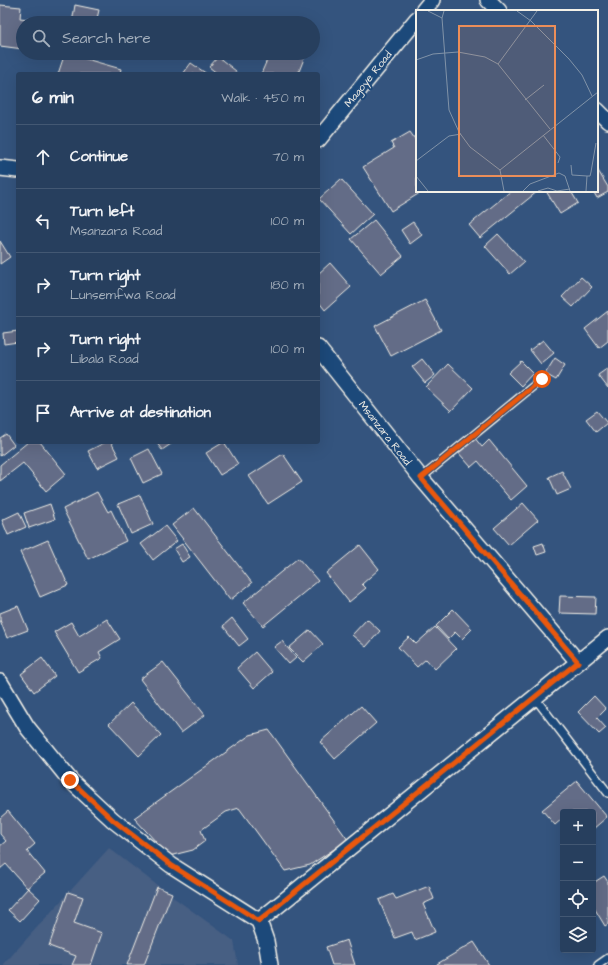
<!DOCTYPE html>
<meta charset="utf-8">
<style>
:root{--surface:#273f5e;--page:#334a67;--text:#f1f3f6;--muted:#a4afbc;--line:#435873}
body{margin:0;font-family:"Architects Daughter",sans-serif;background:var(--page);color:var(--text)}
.controls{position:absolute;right:12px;bottom:12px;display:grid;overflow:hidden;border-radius:4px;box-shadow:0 4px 16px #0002}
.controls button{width:36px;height:36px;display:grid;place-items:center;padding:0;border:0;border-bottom:1px solid var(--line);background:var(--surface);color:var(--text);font:20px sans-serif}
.stop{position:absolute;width:12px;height:12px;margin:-9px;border:3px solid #ea580c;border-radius:50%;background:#fff}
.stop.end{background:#ea580c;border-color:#fff;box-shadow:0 1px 4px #0008}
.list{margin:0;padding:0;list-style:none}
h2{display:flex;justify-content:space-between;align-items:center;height:52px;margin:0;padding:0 16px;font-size:17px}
h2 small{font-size:13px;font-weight:400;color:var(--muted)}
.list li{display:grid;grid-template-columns:26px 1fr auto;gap:12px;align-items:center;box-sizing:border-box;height:64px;padding:0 16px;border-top:1px solid var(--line)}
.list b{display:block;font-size:15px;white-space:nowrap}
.list p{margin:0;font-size:13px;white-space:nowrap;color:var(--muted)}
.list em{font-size:13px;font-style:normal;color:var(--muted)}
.icon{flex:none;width:22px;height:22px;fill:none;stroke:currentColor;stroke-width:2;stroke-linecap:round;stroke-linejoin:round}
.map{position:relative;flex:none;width:608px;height:965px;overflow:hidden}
.search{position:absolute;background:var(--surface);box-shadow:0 4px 16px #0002;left:16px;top:16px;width:304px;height:44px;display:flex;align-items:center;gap:10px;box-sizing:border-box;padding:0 14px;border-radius:22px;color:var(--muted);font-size:15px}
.panel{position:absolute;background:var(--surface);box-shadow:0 4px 16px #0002;left:16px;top:72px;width:304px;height:372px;border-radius:4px}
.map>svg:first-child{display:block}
.built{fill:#465e83}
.building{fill:#646c87;stroke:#f4f1e8}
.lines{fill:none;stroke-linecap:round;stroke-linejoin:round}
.lane-casing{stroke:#f4f1e8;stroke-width:10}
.street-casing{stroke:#f4f1e8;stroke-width:18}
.lane{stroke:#1f4a7a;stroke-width:7}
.street{stroke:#1f4a7a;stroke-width:15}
.route{stroke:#ea580c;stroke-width:5}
.labels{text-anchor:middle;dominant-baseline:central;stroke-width:4;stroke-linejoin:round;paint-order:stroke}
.street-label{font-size:11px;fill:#f4f1e8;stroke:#1f4a7a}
.inset-road{fill:none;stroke:#8193a8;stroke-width:1}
.view{fill:#ec8e59;fill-opacity:0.15;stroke:#ec8e59;stroke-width:2}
.inset-edge{fill:none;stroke:#f4f1e8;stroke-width:2}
</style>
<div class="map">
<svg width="608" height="965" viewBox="0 0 608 965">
<rect width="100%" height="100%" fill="#34547e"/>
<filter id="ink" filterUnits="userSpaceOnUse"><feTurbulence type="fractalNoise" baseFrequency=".025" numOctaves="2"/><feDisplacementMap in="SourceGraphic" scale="8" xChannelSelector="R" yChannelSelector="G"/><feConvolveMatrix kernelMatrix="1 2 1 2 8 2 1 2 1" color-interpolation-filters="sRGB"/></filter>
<g filter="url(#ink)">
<path class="built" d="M109,848L166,892L234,941L238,965H3Z"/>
<path class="building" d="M0,5L21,7L20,18L46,21L45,23H23V49L0,46Z
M75,5L99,10L96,23H72Z
M65,53L121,69L120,73L123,74H58Z
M270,53H298L305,56L298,74H261Z
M218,57L236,71L234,74H218L209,67Z
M191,63L207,74H183Z
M410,132L417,142V191H423L391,211L363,167L394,148L391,143Z
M597,169L608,187V192L597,198L593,191H597Z
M341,179L373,214L351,234L319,199Z
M511,191H538L480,238L469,225Z
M546,191H575L572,193L578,203L560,214Z
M374,220L403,256L381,274L351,239Z
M413,222L422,235L410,244L401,230Z
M498,234L524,262L510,274L485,246Z
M0,241L10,257L0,264Z
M330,263L351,287L325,310L318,301V274Z
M581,277L592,287L573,307L562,297Z
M425,300L441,330L391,356L375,326Z
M608,311V341L599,348L585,329Z
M18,331V342L4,344L3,333Z
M543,340L554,353L541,364L530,350Z
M555,358L565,365L556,380L545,374Z
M422,359L435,375L425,383L412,367Z
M521,361L533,373L521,386L508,373Z
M448,364L473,388L451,411L426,387Z
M608,368V388L598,375Z
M597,411L607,423L596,432L586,419Z
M6,434L14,445L0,456V438Z
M474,437L482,447L489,440L527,486L511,500L478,461L471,467L457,451Z
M28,442H40L66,474L46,491L23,463L0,481V465Z
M106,442H111L119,457L97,468L88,451Z
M156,442H174L162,450Z
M224,442L238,464L220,475L206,453Z
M149,449L162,474L143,483L131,458Z
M283,454L302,482L268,504L249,476Z
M562,471L571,489L557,495L549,477Z
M97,492L108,512L111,510L126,541L88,559L63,509Z
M140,495L153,524L131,534L118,504Z
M523,503L538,520L509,545L494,528Z
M50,504L55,519L29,528L24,513Z
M194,508L252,583L230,600L172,525Z
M19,512L26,527L8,535L2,520Z
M165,526L177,541L153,560L141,544Z
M48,540L68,585L40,597L20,552Z
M543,543L546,552L537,555L534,546Z
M182,544L190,557L182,562L174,549Z
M360,545L379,569L362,584L366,588L349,602L326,573Z
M298,558L318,581L263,626L243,603Z
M560,596L596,597L595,614L559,613Z
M18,606L28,630L7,638L0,620V613Z
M453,609L472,629L462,639L455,632L448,639L436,626Z
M232,618L248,639L239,646L223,626Z
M107,619L120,639L99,652L102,658L78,672L54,632L71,622L79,636Z
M367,619L380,631L366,647L352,635Z
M435,627L456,649L435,669L426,659L417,667L398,647L409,637L416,644Z
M310,630L323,644L303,662L289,648Z
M282,641L296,658L289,664L274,647Z
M255,652L272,672L254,688L237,668Z
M42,658L55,676L34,692L21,674Z
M163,662L205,715L181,733L140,679Z
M594,696L606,709L597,718L606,728L599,734L578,712Z
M131,703L161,735L139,756L109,724Z
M361,706L376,723L335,759L320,742Z
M269,730L348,840L310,865L285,871L239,808L226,812L201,830L205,841L193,850L169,856L134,818L250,735Z
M577,781L607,817L593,829V812H563V818L555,825L542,810Z
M8,811L35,844L27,851L45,873L27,888L6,864L0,869V846L6,841L0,834V818Z
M604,876L608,882V924L605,926L593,906V883Z
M429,886L434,899L423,904L435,932L415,940L412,932L395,938L379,900L393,894L396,899Z
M157,887L172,893L144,965H127Z
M28,888L40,899L20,921L8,910Z
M68,892L83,897L74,923L102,933L91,965H72L76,956L49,946Z
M347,940L355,965H332L326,947Z
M474,942L489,965H437V964Z"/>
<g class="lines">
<g class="lane-casing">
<path id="lane" d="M421,478L542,379
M535,698L608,793
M598,965L608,958"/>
</g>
<g class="street-casing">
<path id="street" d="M488,0L499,11
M423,11L432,0
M597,110L608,121
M318,140L417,19
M0,168L18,170
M318,348L421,478L578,662
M0,682L27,727L70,780L113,820L171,865L259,921L266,941L270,965
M259,921L608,638"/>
</g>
<use href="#lane" class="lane"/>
<use href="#street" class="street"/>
</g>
</g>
<g class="lines" filter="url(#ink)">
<path class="route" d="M70,780L113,820L171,865L259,921L578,662L421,478L542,379"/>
</g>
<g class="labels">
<g class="street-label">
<text transform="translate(368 79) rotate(-51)">Magoye Road</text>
<text transform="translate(385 433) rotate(52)">Msanzara Road</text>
</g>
</g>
<g transform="translate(416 10)">
<rect width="182" height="182" fill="#34547e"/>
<path class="inset-road" d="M12,1L26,8M28,1L26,8L33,100L43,122L54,137L84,160L88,181M101,1L115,11L153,49L166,65L176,86M0,50L17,44L42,42L69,47L82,54L134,119M82,54L121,1M109,90L128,75M127,125L144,147L142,153M0,151L33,126L45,124M155,155L156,165L171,166L170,181M84,160L182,82M0,166L12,181M171,166H174L175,162L180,133M107,181L114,174L143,163L149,166L154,181M122,181L132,178L141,181M141,181L154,179"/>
<path class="view" d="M43,16H139V166H43Z"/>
<rect width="182" height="182" class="inset-edge"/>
</g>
</svg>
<div class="controls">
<button>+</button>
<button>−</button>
<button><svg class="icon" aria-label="locate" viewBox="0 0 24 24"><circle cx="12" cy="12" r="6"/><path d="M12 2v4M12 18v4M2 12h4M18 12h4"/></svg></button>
<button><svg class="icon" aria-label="layers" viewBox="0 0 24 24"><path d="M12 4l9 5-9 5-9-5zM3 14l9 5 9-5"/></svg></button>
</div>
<div class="stop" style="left:542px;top:379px"></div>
<div class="stop end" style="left:70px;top:780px"></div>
<div class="search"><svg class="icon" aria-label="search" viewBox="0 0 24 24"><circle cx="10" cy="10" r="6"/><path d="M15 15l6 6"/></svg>Search here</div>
<section class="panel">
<h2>6 min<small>Walk · 450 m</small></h2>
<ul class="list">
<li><svg class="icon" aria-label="ahead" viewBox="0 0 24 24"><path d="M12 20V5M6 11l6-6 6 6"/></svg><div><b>Continue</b></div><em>70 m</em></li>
<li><svg class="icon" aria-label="left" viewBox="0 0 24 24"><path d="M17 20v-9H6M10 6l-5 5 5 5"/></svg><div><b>Turn left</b><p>Msanzara Road</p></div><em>100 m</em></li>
<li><svg class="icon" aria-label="right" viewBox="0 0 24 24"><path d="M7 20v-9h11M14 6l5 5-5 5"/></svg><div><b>Turn right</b><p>Lunsemfwa Road</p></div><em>180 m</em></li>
<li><svg class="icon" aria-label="right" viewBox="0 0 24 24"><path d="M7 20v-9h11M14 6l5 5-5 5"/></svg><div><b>Turn right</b><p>Libala Road</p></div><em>100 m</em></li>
<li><svg class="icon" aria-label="arrive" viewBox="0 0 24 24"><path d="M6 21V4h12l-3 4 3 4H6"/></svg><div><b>Arrive at destination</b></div></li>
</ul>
</section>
</div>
